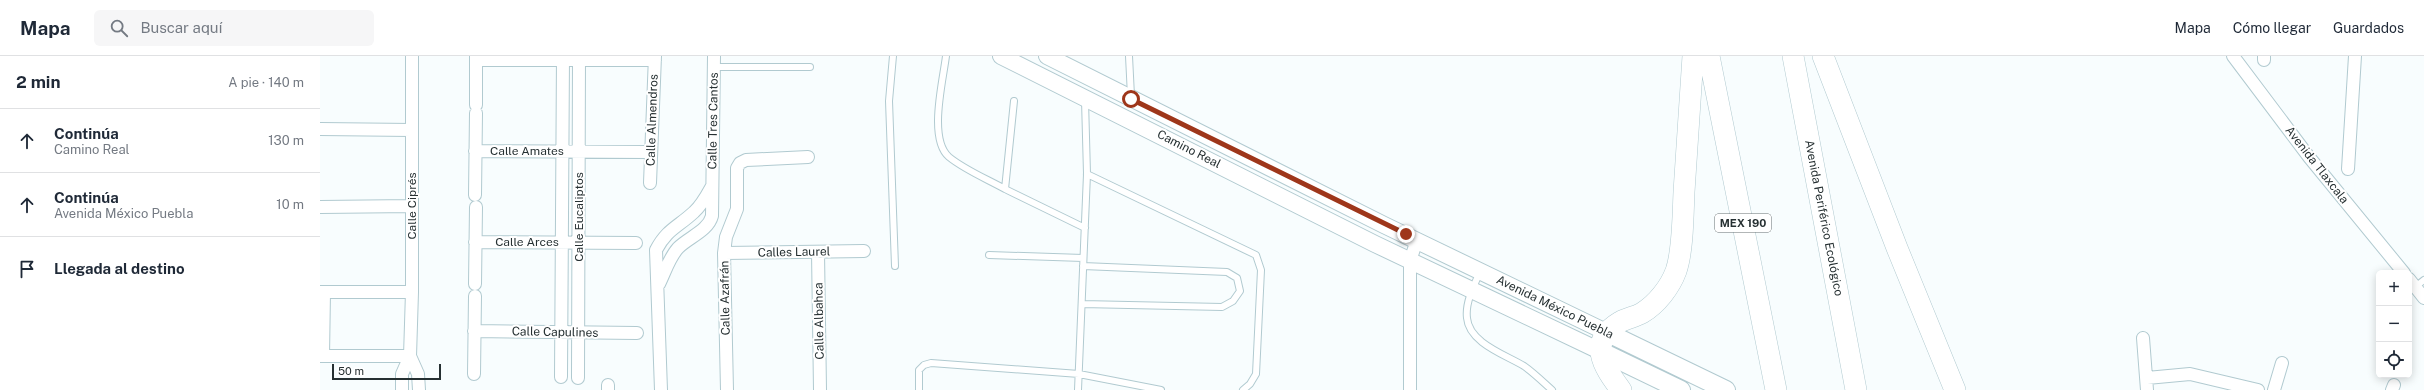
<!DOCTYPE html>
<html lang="es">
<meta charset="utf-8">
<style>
:root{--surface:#fff;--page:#f6f6f7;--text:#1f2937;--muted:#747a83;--line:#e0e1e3}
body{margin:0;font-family:"Public Sans",sans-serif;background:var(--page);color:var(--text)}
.controls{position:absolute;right:12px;bottom:12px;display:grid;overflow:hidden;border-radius:6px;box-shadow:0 2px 10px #0003}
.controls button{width:36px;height:36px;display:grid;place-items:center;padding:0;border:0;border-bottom:1px solid var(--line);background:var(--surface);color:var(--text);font:20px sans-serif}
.scale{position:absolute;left:12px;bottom:10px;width:109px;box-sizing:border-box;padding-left:4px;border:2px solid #263032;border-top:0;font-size:11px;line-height:14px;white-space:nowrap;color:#263032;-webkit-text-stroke:3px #fff;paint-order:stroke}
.stop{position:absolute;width:12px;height:12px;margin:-9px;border:3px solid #9e361a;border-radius:50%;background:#fff}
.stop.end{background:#9e361a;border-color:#fff;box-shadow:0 1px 4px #0008}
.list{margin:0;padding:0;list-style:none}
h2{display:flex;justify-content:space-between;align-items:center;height:52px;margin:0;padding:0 16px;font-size:17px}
h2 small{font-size:13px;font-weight:400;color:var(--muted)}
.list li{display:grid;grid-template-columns:26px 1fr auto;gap:12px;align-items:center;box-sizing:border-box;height:64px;padding:0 16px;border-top:1px solid var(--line)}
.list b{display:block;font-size:15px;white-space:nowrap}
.list p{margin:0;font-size:13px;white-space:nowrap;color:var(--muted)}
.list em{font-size:13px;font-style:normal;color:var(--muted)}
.icon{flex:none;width:22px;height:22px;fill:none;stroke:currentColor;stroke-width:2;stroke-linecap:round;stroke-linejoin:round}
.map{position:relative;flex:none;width:2104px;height:334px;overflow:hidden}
header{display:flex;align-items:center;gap:24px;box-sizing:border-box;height:56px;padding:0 20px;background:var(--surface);border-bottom:1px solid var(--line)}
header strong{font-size:19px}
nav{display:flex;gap:22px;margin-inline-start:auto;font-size:14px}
.search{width:280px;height:36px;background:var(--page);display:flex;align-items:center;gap:10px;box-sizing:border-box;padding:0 14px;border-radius:6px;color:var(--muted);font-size:15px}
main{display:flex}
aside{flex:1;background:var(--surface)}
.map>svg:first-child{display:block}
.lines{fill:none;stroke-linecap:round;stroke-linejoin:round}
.service-casing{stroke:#b1cad0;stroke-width:8}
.minor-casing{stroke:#b1cad0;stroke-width:14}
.tertiary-casing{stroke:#b1cad0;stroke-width:18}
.secondary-casing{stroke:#b1cad0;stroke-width:20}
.trunk-casing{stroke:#b1cad0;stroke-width:22}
.service{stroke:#fff;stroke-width:6}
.minor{stroke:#fff;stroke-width:12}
.tertiary{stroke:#fff;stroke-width:16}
.secondary{stroke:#fff;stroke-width:18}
.trunk{stroke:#fff;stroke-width:21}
.route{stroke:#9e361a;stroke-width:5}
.labels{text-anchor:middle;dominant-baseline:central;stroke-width:4;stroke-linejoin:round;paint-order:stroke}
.shield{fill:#fff;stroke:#676e70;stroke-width:1}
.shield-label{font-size:11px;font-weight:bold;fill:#263032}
.street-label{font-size:12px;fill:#263032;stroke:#fff}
</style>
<header>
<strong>Mapa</strong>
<div class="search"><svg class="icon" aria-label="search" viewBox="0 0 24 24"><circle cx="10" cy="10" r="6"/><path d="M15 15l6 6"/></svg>Buscar aquí</div>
<nav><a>Mapa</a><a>Cómo llegar</a><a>Guardados</a></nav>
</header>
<main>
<aside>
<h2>2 min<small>A pie · 140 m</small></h2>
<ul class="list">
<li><svg class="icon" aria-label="ahead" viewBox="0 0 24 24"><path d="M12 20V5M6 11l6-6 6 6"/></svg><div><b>Continúa</b><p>Camino Real</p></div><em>130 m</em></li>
<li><svg class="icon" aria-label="ahead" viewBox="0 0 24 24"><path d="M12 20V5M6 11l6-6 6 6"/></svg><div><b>Continúa</b><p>Avenida México Puebla</p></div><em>10 m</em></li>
<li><svg class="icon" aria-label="arrive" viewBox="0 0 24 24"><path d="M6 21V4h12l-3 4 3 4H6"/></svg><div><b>Llegada al destino</b></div></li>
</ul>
</aside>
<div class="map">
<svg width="2104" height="334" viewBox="0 0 2104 334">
<rect width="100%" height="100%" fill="#f8fdfe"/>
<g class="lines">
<g class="service-casing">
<path id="service" d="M573,0L569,45L575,210
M626,0C623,25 608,83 629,101C645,114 667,123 685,133
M809,0L811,40
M394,11H490
M694,45L685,133L765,172
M767,118L936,199L941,214L936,318L930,328L923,334
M669,199L763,202
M1160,216C1154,229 1145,247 1147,262C1149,287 1186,299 1204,310C1214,317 1223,326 1232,334
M2095,231L2104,224
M762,248L902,251L913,245L920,235L917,222L907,216L763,210
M599,334V314L604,309L611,307L759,318L841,334
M758,334L767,118L765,44"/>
</g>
<g class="minor-casing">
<path id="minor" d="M156,0V49
M1913,0L1989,101L2084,217
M156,4H335
M1944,4V0
M0,73L92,74
M155,95L331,96
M2028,113L2035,0
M330,127L335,0
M155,139L156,57
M0,151L92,150
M155,186L316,187
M498,196L500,334
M404,197L544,195
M2089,223L2104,242
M155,228L156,151
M339,228C345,216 349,202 358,192C369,181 388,175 392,160L394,0
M0,236H92
M154,275L317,277
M1823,282L1827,334
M0,300H90
M3,300L4,236
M90,300L98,318L99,334
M154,318L155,240
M241,321L243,0
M258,322L259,0
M1827,322L1870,318L1938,334
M288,329V334
M82,334V318L90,300L92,236V0
M341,334L336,194C347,173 358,171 374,156C382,149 387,139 392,130
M407,334L404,197L406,181L417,153V112L420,107L426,104L488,101
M1090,334V205L1097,184
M1954,334L1962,307
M2072,334L2074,329"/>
</g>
<g class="tertiary-casing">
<path id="tertiary" d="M681,0L1055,188L1280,295
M727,0L1064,169L1286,276"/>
</g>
<g class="secondary-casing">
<path id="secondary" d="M1286,276L1406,334
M1280,295L1361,334"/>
</g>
<g class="trunk-casing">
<path id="trunk" d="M1389,0L1456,334
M1473,0L1536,334
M1503,0L1577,192L1635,334
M1301,334C1283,310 1267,286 1300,266C1307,262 1315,261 1322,257C1337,248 1350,231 1356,215C1363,195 1363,158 1364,136C1367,91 1370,45 1373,0"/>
</g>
<use href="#service" class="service"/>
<use href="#minor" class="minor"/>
<use href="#tertiary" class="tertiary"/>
<use href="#secondary" class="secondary"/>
<use href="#trunk" class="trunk"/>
</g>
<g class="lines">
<path class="route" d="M811,43L1086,178"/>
</g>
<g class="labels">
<rect class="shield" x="1395" y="158" width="56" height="18" rx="3"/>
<g class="shield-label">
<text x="1423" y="167">MEX 190</text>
</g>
<g class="street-label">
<text transform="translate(332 64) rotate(-88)">Calle Almendros</text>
<text transform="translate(393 65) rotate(-89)">Calle Tres Cantos</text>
<text transform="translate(869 93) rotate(27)">Camino Real</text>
<text x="207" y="95">Calle Amates</text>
<text transform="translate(1997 109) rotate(52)">Avenida Tlaxcala</text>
<text transform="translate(92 150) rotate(-90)">Calle Ciprés</text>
<text transform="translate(259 161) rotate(-90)">Calle Eucaliptos</text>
<text transform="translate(1504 162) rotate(79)">Avenida Periférico Ecológico</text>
<text x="207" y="186">Calle Arces</text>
<text transform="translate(474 196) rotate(-1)">Calles Laurel</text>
<text transform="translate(405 242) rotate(-91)">Calle Azafrán</text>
<text transform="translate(1235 251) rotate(26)">Avenida México Puebla</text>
<text transform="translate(499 265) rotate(-91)">Calle Albahca</text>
<text transform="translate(235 276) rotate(1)">Calle Capulines</text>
</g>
</g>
</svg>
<div class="controls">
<button>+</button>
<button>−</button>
<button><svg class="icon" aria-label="locate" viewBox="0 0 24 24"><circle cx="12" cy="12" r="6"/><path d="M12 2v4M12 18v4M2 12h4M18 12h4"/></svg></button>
</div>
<div class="scale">50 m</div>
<div class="stop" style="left:811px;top:43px"></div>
<div class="stop end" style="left:1086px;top:178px"></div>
</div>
</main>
